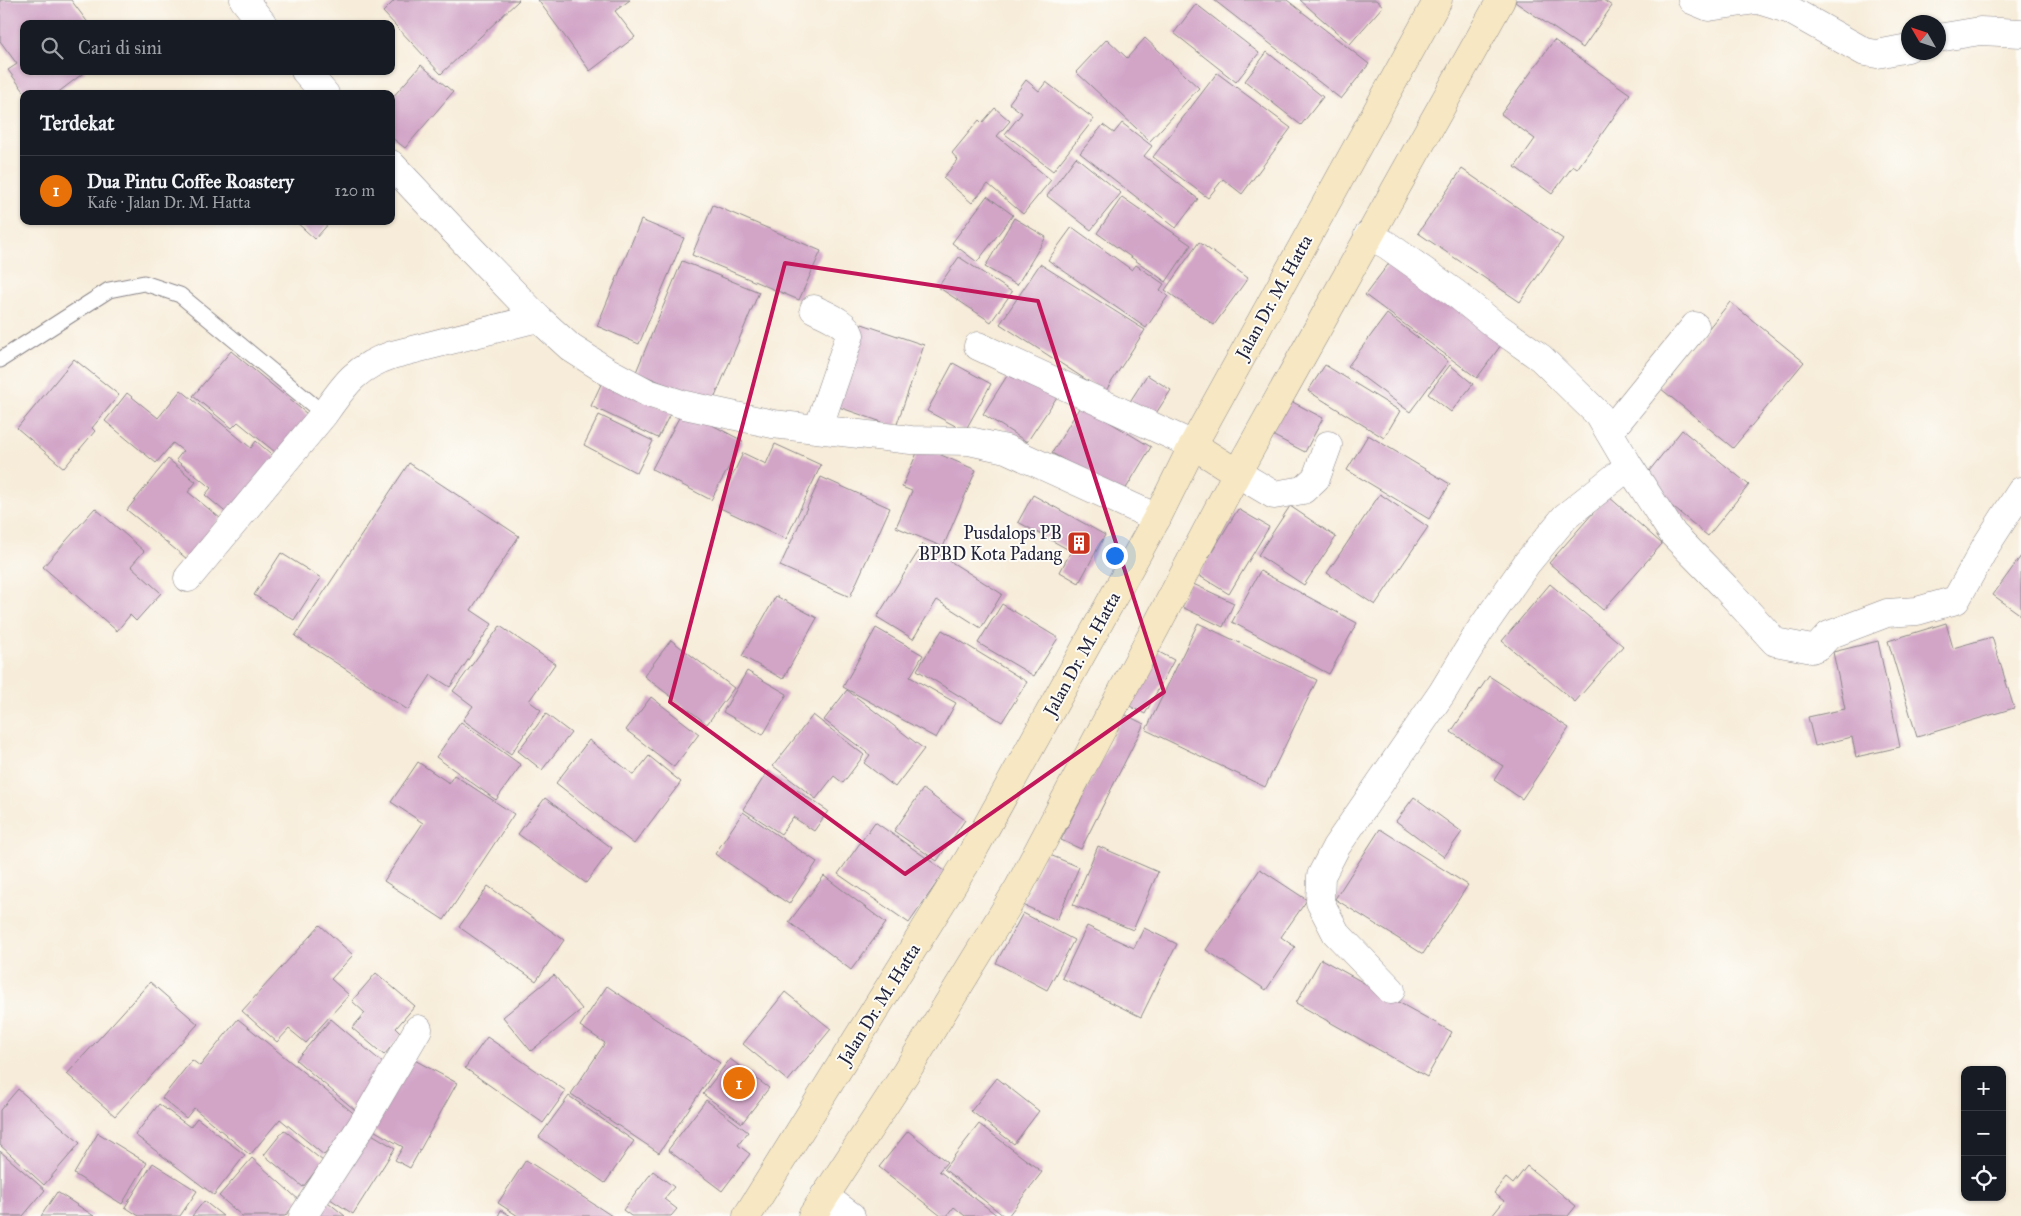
<!DOCTYPE html>
<html lang="id">
<meta charset="utf-8">
<style>
:root{--surface:#171b24;--page:#242831;--text:#f1f3f6;--muted:#9ea1a6;--line:#363941;--accent:#c8321e}
body{margin:0;font-family:"IM FELL Great Primer",serif;background:var(--page);color:var(--text)}
.controls{position:absolute;right:15px;bottom:15px;display:grid;overflow:hidden;border-radius:10px;box-shadow:0 1px 4px #0004}
.controls button{width:45px;height:45px;display:grid;place-items:center;padding:0;border:0;border-bottom:1px solid var(--line);background:var(--surface);color:var(--text);font:25px sans-serif}
.compass{position:absolute;left:1901px;top:15px;width:45px;height:45px;border-radius:50%;background:var(--surface);box-shadow:0 1px 4px #0004;rotate:309deg}
.you{position:absolute;left:1114px;top:555px;width:18px;height:18px;margin:-12px;border:4px solid #fff;border-radius:50%;background:#1a73e8;box-shadow:0 0 0 8px #1a73e833}
.badge{display:grid;place-items:center;width:32px;height:32px;border-radius:50%;background:var(--accent);color:#fff;font-size:16px;font-weight:700}
.pin{position:absolute;translate:-50% -50%;border:2px solid #fff;box-shadow:0 1px 5px #0006}
.list{margin:0;padding:0;list-style:none}
h2{display:flex;justify-content:space-between;align-items:center;height:65px;margin:0;padding:0 20px;font-size:21px}
h2 small{font-size:16px;font-weight:400;color:var(--muted)}
.list li{display:grid;grid-template-columns:32px 1fr auto;gap:15px;align-items:center;box-sizing:border-box;height:70px;padding:0 20px;border-top:1px solid var(--line)}
.list b{display:block;font-size:19px;white-space:nowrap}
.list p{margin:0;font-size:16px;white-space:nowrap;color:var(--muted)}
.list em{font-size:16px;font-style:normal;color:var(--muted)}
.icon{flex:none;width:28px;height:28px;fill:none;stroke:currentColor;stroke-width:2;stroke-linecap:round;stroke-linejoin:round}
.map{position:relative;flex:none;width:2021px;height:1216px;overflow:hidden}
.search{position:absolute;background:var(--surface);box-shadow:0 1px 4px #0004;left:20px;top:20px;width:375px;height:55px;display:flex;align-items:center;gap:12px;box-sizing:border-box;padding:0 18px;border-radius:10px;color:var(--muted);font-size:19px}
.panel{position:absolute;background:var(--surface);box-shadow:0 1px 4px #0004;left:20px;top:90px;width:375px;height:135px;border-radius:10px}
.map>svg:first-child{display:block}
.building{fill:#d2a5c7}
.lines{fill:none;stroke-linecap:round;stroke-linejoin:round}
.service-casing{stroke:#8c878a;stroke-width:17}
.minor-casing{stroke:#8c878a;stroke-width:29}
.secondary-casing{stroke:#8c878a;stroke-width:29}
.service{stroke:#fff;stroke-width:15}
.minor{stroke:#fff;stroke-width:28}
.secondary{stroke:#f7e8c3;stroke-width:28}
.marked{fill:none;stroke:#c2185b;stroke-width:4;stroke-linejoin:round}
.labels{text-anchor:middle;dominant-baseline:central;stroke-width:4;stroke-linejoin:round;paint-order:stroke}
.street-label{font-size:18px;fill:#22223b;stroke:#fdfcf7}
.poi-label{font-size:18px;fill:#22223b;stroke:#fdfcf7;text-anchor:end}
</style>
<div class="map">
<svg width="2021" height="1216" viewBox="0 0 2021 1216">
<rect width="100%" height="100%" fill="#fdfcf7"/>
<filter id="ink" filterUnits="userSpaceOnUse"><feTurbulence type="fractalNoise" baseFrequency=".02" numOctaves="2"/><feDisplacementMap in="SourceGraphic" scale="10" xChannelSelector="R" yChannelSelector="G"/><feConvolveMatrix kernelMatrix="1 2 1 2 8 2 1 2 1" color-interpolation-filters="sRGB"/></filter>
<filter id="wash" filterUnits="userSpaceOnUse"><feTurbulence type="fractalNoise" baseFrequency=".0096" numOctaves="4" result="noise"/><feDisplacementMap in="SourceGraphic" scale="20" xChannelSelector="R" yChannelSelector="G"/><feGaussianBlur stdDeviation="1.12" result="paint"/><feColorMatrix in="noise" values="0 0 0 0 0 0 0 0 0 0 0 0 0 0 0 0 0 1.4 0 .05"/><feComposite in="paint" operator="in"/></filter>
<g filter="url(#wash)">
<rect width="100%" height="100%" fill="#f7ecd9"/>
<g id="blocks">
<path class="building" d="M0,0H71L89,24H24V71H86L56,94H26L8,70L17,64L0,41Z
M395,0H519L441,74L383,12Z
M538,0H630L615,11L635,37L590,71Z
M1214,0H1287L1369,64L1341,99Z
M1300,0H1376L1383,6L1350,44Z
M1516,0H1603L1612,6L1583,48L1515,2Z
M1196,4L1259,53L1236,82L1174,33Z
M1145,38L1199,88L1150,141L1076,72L1107,39L1127,58Z
M1554,40L1630,94L1577,169L1573,166L1552,194L1515,167L1535,139L1501,114Z
M1267,52L1323,97L1301,125L1245,81Z
M421,65L453,92L405,148L391,137V99Z
M1217,73L1291,128L1242,194L1223,179L1208,198L1153,157Z
M1026,80L1039,91L1046,82L1094,119L1053,171L1005,134L1022,113L1009,103Z
M995,108L1010,121L997,136L1051,180L1023,214L988,184L972,203L943,178L958,160L952,153L979,120L982,123Z
M1122,123L1152,146L1144,156L1198,199L1176,228L1080,153L1103,125L1114,133Z
M1076,157L1121,193L1091,230L1047,196Z
M1462,169L1563,239L1520,302L1418,233Z
M987,196L1013,215L977,262L952,243Z
M1122,197L1191,245L1166,282L1097,233Z
M713,205L821,251L799,300L692,255Z
M1014,218L1046,237L1017,285L985,267Z
M641,220L684,238L639,344L597,326Z
M295,221H331L315,239Z
M1072,227L1132,270L1136,265L1164,284L1160,290L1168,296L1146,328L1048,260Z
M1199,242L1248,278L1214,325L1165,290Z
M959,257L1012,292L991,322L938,287Z
M1393,258L1504,341L1477,378L1365,295Z
M682,261L759,292L712,404L636,372Z
M1040,264L1145,330L1105,392L1000,324Z
M1730,302L1804,362L1733,448L1660,388Z
M1387,314L1448,361L1410,412L1348,366Z
M862,324L924,345L896,427L833,405Z
M231,351L312,418L280,456L238,422L232,428L193,396Z
M74,359L119,395L92,428L95,431L64,468L17,428Z
M953,363L991,384L965,431L927,411Z
M1325,365L1400,411L1384,438L1308,391Z
M1450,365L1473,384L1451,412L1428,394Z
M1012,368L1057,397L1027,442L983,414Z
M1147,375L1171,390L1153,418L1129,403Z
M603,380L671,412L658,438L591,406Z
M181,390L251,448L256,441L277,459L230,516L205,495L211,488L176,460L183,451L173,443L156,463L105,421L127,393L158,418Z
M1289,400L1323,418L1305,452L1270,434Z
M1081,405L1151,447L1122,495L1052,453Z
M683,410L743,441L711,500L652,469Z
M599,415L653,441L637,473L584,445Z
M1682,430L1749,485L1708,536L1641,481Z
M1368,435L1450,484L1429,519L1347,470Z
M775,444L821,465L786,539L718,507L743,453L766,464Z
M920,446L976,470L943,547L896,527L912,491L902,487Z
M168,459L196,482L188,492L220,518L187,559L127,510Z
M409,463L519,536L471,610L492,624L450,687L431,675L408,710L295,636Z
M821,477L890,508L850,597L780,566Z
M1380,494L1428,527L1375,605L1327,573Z
M1033,495L1105,535L1079,583L1060,572L1071,551L1018,522Z
M1608,496L1662,544L1603,610L1549,563Z
M1290,506L1336,537L1304,585L1258,555Z
M95,508L144,551L131,566L161,593L136,621L130,615L117,631L43,567Z
M1238,509L1269,527L1229,594L1198,575Z
M923,544L1002,594L981,628L937,600L913,639L877,617Z
M281,553L321,578L294,620L254,595Z
M2021,556V615L1993,595Z
M1260,571L1357,623L1329,674L1232,622Z
M1189,582L1234,603L1223,627L1178,605Z
M1550,584L1623,646L1575,702L1502,641Z
M776,596L817,618L783,679L742,656Z
M1002,604L1058,638L1034,676L978,643Z
M1198,623L1317,680L1265,787L1146,730Z
M1946,623L1953,648L1992,637L2014,708L1917,737L1888,641Z
M500,626L555,664L529,701L541,710L511,754L463,720L473,706L453,691Z
M876,628L923,655L910,677L956,703L936,738L843,687Z
M942,630L1027,682L1002,722L917,670Z
M671,640L734,688L707,724L644,676Z
M1878,641L1900,747L1856,757L1852,737L1815,746L1808,717L1845,709L1833,652Z
M1155,650L1174,660L1145,714L1126,704Z
M747,671L787,694L763,735L723,712Z
M1489,676L1569,728L1522,799L1494,780L1503,766L1451,732Z
M847,690L924,749L895,787L864,763L870,755L824,720Z
M651,697L699,734L674,767L626,730Z
M546,714L571,733L542,770L518,751Z
M1124,714L1144,724L1081,849L1061,840Z
M813,715L864,755L843,783L834,776L816,799L773,766Z
M461,722L521,765L496,800L436,757Z
M589,740L634,775L649,756L681,782L634,844L556,783Z
M418,762L449,783L454,775L514,814L444,920L384,881L423,823L391,802Z
M768,771L828,811L814,831L793,817L781,834L743,809Z
M923,789L965,820L937,861L894,831Z
M1414,797L1462,832L1444,857L1396,821Z
M545,798L612,848L586,883L518,834Z
M743,812L817,862L789,904L715,854Z
M875,822L945,871L909,923L838,874Z
M1380,829L1468,885L1423,954L1335,899Z
M1098,846L1158,872L1133,930L1073,905Z
M1045,853L1079,867L1057,920L1023,905Z
M1260,869L1307,900L1281,937L1295,947L1266,990L1206,950Z
M824,876L886,923L851,970L789,922Z
M488,886L564,940L536,981L459,927Z
M1023,913L1074,940L1047,990L996,963Z
M320,925L353,955L331,979L349,995L306,1043L289,1029L277,1042L242,1011Z
M1087,926L1134,948L1144,928L1177,944L1141,1017L1062,978Z
M1321,959L1452,1032L1427,1077L1296,1003Z
M376,973L415,1006L396,1028L402,1034L384,1055L352,1028L365,1013L352,1001Z
M554,975L582,1009L531,1051L503,1017Z
M150,982L198,1024L115,1116L67,1074Z
M607,986L720,1063L659,1153L571,1094L605,1043L580,1026Z
M785,992L831,1029L788,1081L743,1044Z
M238,1019L357,1116L324,1155L280,1119L250,1155L194,1108L186,1118L162,1098L192,1060L200,1066Z
M331,1019L390,1069L355,1110L296,1060Z
M487,1037L566,1091L543,1123L465,1068Z
M409,1057L457,1083L410,1168L395,1160L403,1147L370,1128Z
M730,1059L769,1088L742,1123L703,1094Z
M997,1078L1039,1111L1014,1144L971,1111Z
M18,1089L80,1143L44,1185L0,1145V1110Z
M569,1096L634,1141L605,1183L539,1137Z
M706,1100L748,1132L738,1145L750,1154L722,1191L668,1150Z
M159,1104L190,1127L197,1118L245,1155L214,1195L135,1135Z
M979,1124L1042,1172L1008,1216H1004L944,1169Z
M284,1130L323,1161L303,1187L264,1155Z
M365,1130L395,1148L353,1214L324,1195Z
M908,1131L947,1162L939,1171L998,1216H965L954,1207L947,1216H941L879,1167Z
M98,1133L147,1163L122,1204L74,1174Z
M0,1151L45,1190L23,1216H0Z
M252,1158L299,1200L285,1216H242L219,1196Z
M526,1160L612,1216H518L498,1203Z
M153,1163L197,1191L180,1216H139L125,1207Z
M1527,1166L1576,1206L1568,1216H1492L1504,1201L1494,1193L1506,1178L1513,1184Z
M653,1171L674,1187L664,1199L677,1209L671,1216H631L623,1210Z
M57,1192L94,1216H41Z
M323,1198L345,1216H309Z
M204,1201L223,1216H192Z
M501,1210L511,1216H498Z"/>
</g>
</g>
<g filter="url(#ink)">
<use href="#blocks" fill-opacity="0" stroke="#8c878a" stroke-width="1"/>
<g class="lines">
<g class="service-casing">
<path id="service" d="M0,360L109,290L144,283L180,295L324,414"/>
</g>
<g class="minor-casing">
<path id="minor" d="M244,0L263,24
M1692,0L1709,7L1756,0
M1758,0L1790,10L1865,52L1877,54L1908,48
M1938,38L1980,31L2021,33
M305,71L325,94
M391,164L473,251L538,318L571,348L607,371L648,393L685,405L773,424L911,440L969,441L1006,449L1157,518
M1368,235L1387,245L1455,293L1496,326L1541,358L1599,415L1629,466L1565,517L1527,563L1479,632L1442,693L1336,847L1321,876L1320,902L1336,933L1391,990
M814,309C825,315 846,322 850,335L818,429
M978,346L1193,445
M1609,432L1695,326
M1629,466L1673,534L1725,587L1775,642L1812,649L1819,646L1829,635L1887,613L1917,611L1956,600L1987,544L2021,491
M1237,473L1274,495L1303,490L1316,478L1328,445
M188,578L324,414C345,384 356,367 392,355L538,318
M824,1196L851,1216
M303,1216L362,1125L418,1029"/>
</g>
<g class="secondary-casing">
<path id="secondary" d="M1193,445L1237,473
M747,1216L968,860L1157,518L1193,445L1438,0
M812,1216L905,1074L1019,887L1237,473L1501,0"/>
</g>
<use href="#service" class="service"/>
<use href="#minor" class="minor"/>
<use href="#secondary" class="secondary"/>
</g>
</g>
<path class="marked" d="M785,263L1038,301L1164,692L905,874L670,702Z"/>
<defs>
<g id="building-square" transform="scale(1.25)"><rect x="-9" y="-9" width="18" height="18" rx="4" fill="#c8321e" stroke="#fdfcf7"/><path d="M-4-6H4V6H1V3H-1V6H-4ZM-2.5-4.3h1.7v1.8h-1.7ZM.8-4.3h1.7v1.8H.8ZM-2.5-1h1.7V.8h-1.7ZM.8-1h1.7V.8H.8Z" fill="#fff"/></g>
</defs>
<g fill-rule="evenodd">
<use href="#building-square" x="1079" y="543"/>
</g>
<g class="labels">
<g class="street-label">
<text transform="translate(1274 297) rotate(-61)">Jalan Dr. M. Hatta</text>
<text transform="translate(1082 654) rotate(-61)">Jalan Dr. M. Hatta</text>
<text transform="translate(879 1004) rotate(-58)">Jalan Dr. M. Hatta</text>
</g>
<g class="poi-label">
<text x="1062" y="533">Pusdalops PB<tspan x="1062" dy="21">BPBD Kota Padang</tspan></text>
</g>
</g>
</svg>
<div class="controls">
<button>+</button>
<button>−</button>
<button><svg class="icon" aria-label="locate" viewBox="0 0 24 24"><circle cx="12" cy="12" r="6"/><path d="M12 2v4M12 18v4M2 12h4M18 12h4"/></svg></button>
</div>
<svg class="compass" viewBox="-18 -18 36 36"><path d="M0-13l5 13h-10z" fill="#e53935"/><path d="M0 13l5-13h-10z" fill="#9ea1a6"/></svg>
<div class="you"></div>
<div class="pin badge" style="left:739px;top:1083px;background:#e8710a">1</div>
<div class="search"><svg class="icon" aria-label="search" viewBox="0 0 24 24"><circle cx="10" cy="10" r="6"/><path d="M15 15l6 6"/></svg>Cari di sini</div>
<section class="panel">
<h2>Terdekat<small></small></h2>
<ul class="list">
<li><span class="badge" style="background:#e8710a">1</span><div><b>Dua Pintu Coffee Roastery</b><p>Kafe · Jalan Dr. M. Hatta</p></div><em>120 m</em></li>
</ul>
</section>
</div>
